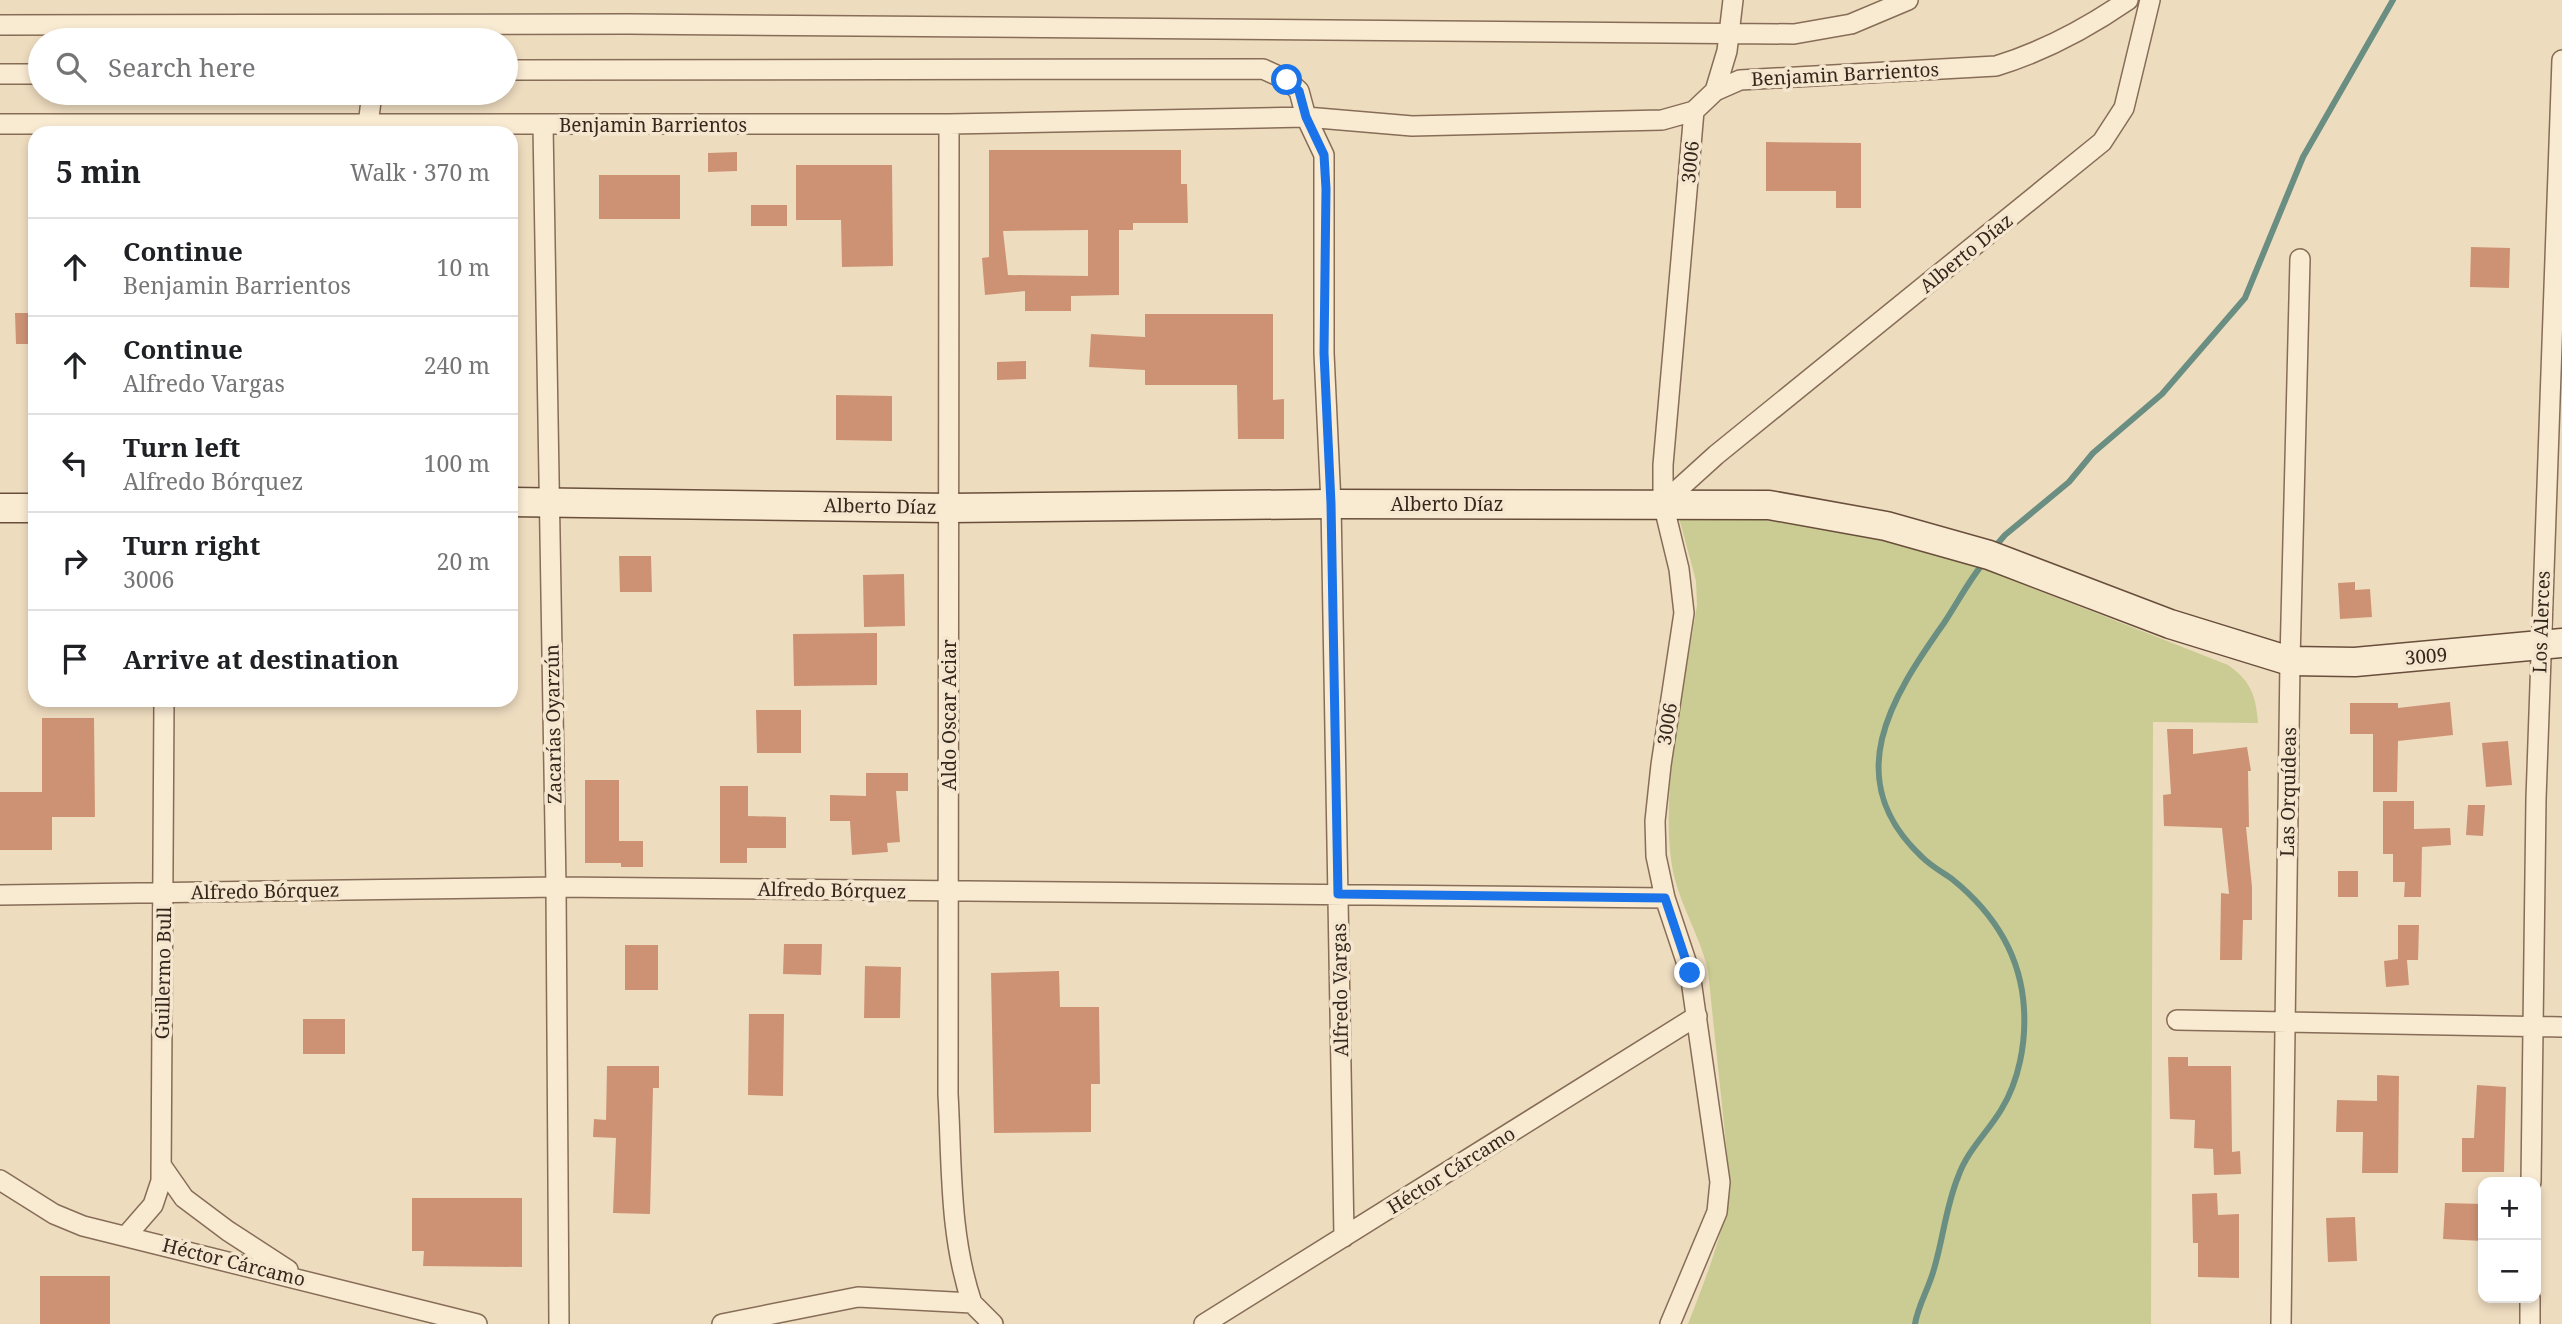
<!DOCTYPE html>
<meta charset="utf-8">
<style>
:root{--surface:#fff;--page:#f2f2f2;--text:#202124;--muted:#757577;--line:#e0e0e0}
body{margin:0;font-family:"Noto Serif",serif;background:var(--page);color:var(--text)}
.controls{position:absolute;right:21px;bottom:21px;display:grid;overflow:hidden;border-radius:14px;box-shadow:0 4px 10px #0003}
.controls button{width:63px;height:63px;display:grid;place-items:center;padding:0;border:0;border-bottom:2px solid var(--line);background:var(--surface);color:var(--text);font:35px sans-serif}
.stop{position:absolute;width:21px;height:21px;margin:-16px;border:5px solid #1a73e8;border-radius:50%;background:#fff}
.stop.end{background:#1a73e8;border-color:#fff;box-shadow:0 2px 7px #0008}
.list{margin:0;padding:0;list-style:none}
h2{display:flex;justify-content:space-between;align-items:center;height:91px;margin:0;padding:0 28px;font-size:30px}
h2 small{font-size:23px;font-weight:400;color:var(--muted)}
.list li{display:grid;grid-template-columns:46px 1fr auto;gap:21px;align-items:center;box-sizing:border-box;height:98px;padding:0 28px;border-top:2px solid var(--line)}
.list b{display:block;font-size:26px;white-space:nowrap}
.list p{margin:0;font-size:23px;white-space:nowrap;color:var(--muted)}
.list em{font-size:23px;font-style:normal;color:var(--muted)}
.icon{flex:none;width:38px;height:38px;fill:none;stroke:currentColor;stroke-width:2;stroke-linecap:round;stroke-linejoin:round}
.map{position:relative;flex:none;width:2562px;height:1324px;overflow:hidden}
.search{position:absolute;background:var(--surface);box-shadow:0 4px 10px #0003;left:28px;top:28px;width:490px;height:77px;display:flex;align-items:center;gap:18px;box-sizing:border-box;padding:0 24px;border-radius:38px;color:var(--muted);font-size:26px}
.panel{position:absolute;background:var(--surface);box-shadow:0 4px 10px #0003;left:28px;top:126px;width:490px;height:581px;border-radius:21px}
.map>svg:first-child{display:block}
.green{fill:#cacc93}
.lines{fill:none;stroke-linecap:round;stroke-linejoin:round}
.stream{stroke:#6a8e82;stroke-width:6}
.building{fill:#cd9274;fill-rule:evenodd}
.street-casing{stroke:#876d57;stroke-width:22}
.secondary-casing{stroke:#694e3b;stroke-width:31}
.street{stroke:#f9ead2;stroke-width:19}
.secondary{stroke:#f9ead2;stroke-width:28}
.route{stroke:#1a73e8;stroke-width:9}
.labels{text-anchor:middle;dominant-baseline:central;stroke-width:7;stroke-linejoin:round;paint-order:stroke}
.street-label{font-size:19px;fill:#36271c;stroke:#f5e7cf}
</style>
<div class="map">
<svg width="2562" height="1324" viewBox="0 0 2562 1324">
<rect width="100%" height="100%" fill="#eedcbf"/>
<path class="green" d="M1762,516L1829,527L1967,562L2228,665C2251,681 2256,696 2258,723L2153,722L2151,1324H1688C1706,1277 1725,1232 1730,1182L1708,971C1701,938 1682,909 1674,876C1657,798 1685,685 1697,605L1696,581L1679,518Z"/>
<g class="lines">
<path class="stream" d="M1993,549L2005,535L2069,482L2093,453L2162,394L2245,298L2303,157L2393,0
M1915,1324C1918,1305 1929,1288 1934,1269C1943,1239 1946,1206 1958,1177C1967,1151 1987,1133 2001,1110C2019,1081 2026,1043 2024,1009C2021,955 1993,912 1952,879C1942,872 1931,866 1922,857C1839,779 1891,698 1944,623C1958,602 1969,580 1985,561"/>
</g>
<path class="building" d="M1766,142L1861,143V208H1836V191H1766Z
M989,150H1181V184H1187L1188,223H1133V230H1119V295L1071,296V311H1025V291L985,295L982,258L989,257ZM1088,230V276L1008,275L1003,231Z
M737,152V171L708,172V153Z
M796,165H892L893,266L842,267L841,220H796Z
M599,175H680V219H599Z
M751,205H787V226H751Z
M2471,247L2510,248L2509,288L2470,287Z
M15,313H35V344H16Z
M1145,314H1273V400L1284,399V439H1238L1237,385H1145V370L1089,367L1091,334L1145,337Z
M1026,361V379L997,380V362Z
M836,395L892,396V441L836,440Z
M619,556H651L652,592H620Z
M904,574L905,626L864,627L863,575Z
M2355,582V590L2370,589L2372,617L2340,619L2338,583Z
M877,633V685L794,686L793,634Z
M2450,702L2453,735L2398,741L2397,792H2373V734H2350V703H2398V708Z
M756,710H801V753H757Z
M42,718H94L95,817H52V850H0V792H42Z
M2167,729H2193V754L2247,747L2251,771H2248L2249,827H2246L2252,887V920H2243L2242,960H2220L2221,893L2229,894L2222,828L2164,826L2163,795L2171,794Z
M2508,741L2512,785L2486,787L2482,743Z
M866,773H908V791H896L900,842L887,843L888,852L852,855L850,821H830V795L866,796Z
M585,780H619V841H643V867H621V863H585Z
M720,786H748V816L786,817V848H747V863H720Z
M2383,801H2414V829L2450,828L2451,845L2422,847L2421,897H2404L2405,882H2393V854H2383Z
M2468,805H2485L2483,836L2466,835Z
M2338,871H2358V897H2338Z
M2398,925H2419L2418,960H2407L2409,985L2386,987L2384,961L2398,959Z
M784,944H822L821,975L783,974Z
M625,945H658V990H625Z
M865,966L901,967L900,1018H864Z
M1059,971L1060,1007H1099L1100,1084H1091V1132L994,1133L991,973Z
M749,1014H784L783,1096L748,1095Z
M303,1019H345V1054H303Z
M2168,1057H2188V1066H2231L2232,1152L2240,1151L2241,1174L2214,1175L2213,1149L2194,1148L2195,1120L2170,1119Z
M607,1066H659V1088H653L650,1214L613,1213L616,1138L593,1137L594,1119L606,1120Z
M2377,1075L2399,1076L2398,1173H2362L2363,1132H2336L2337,1100L2377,1101Z
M2477,1085L2506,1087L2504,1172H2462V1138H2474Z
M2217,1193L2218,1215L2239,1214V1278L2198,1277V1243H2193L2192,1194Z
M412,1198H522V1267L423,1266L424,1251H412Z
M2445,1203L2483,1204V1241L2443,1239Z
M2355,1217L2357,1261L2328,1262L2326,1218Z
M40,1276H110V1324H40Z"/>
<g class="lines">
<g class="street-casing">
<path id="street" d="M0,25L628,24L1794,34L1851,24L1908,0
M506,70L1263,69L1287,80L1299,91L1306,117L1324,155V353L1331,504L1344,1237
M0,74H40
M1715,91L1727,51L1733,0
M0,124H949L1306,117L1412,126L1662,120L1694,111L1715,91L1740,80L1996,66C2045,51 2086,29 2128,0
M949,124L948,1094C952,1164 949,1235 972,1303
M368,125L372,93
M543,125L556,887L559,1324
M1663,503L1716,455L2102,142L2124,108L2150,0
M0,895L556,887L1665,898
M2177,1020L2562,1027
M161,1165L184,1198L228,1231L288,1270
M0,1180L54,1214L83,1226L477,1324
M2531,1182L2536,799L2562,60
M126,1236L153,1205L161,1181L164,700
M722,1324L858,1297L972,1303L993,1324
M1204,1324L1697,1016
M1670,1324L1717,1212L1720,1182L1690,973L1665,898L1656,856L1655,821L1661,765L1684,613L1679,569L1663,503V465L1694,111
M2281,1324L2290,661L2300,259
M2530,1324V1298"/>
</g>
<g class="secondary-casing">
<path id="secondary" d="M511,502L949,508L1331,504L1769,505L1886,526L1989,555L2170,624L2290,661L2355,662L2562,643
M0,508H35"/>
</g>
<use href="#street" class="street"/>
<use href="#secondary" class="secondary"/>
</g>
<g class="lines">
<path class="route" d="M1287,80L1299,91L1306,117L1324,155L1326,189L1324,353L1331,504L1338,894L1665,898L1690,973"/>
</g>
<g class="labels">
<g class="street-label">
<text transform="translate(1845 74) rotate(-3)">Benjamin Barrientos</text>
<text x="653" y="125">Benjamin Barrientos</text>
<text transform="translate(1690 162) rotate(-85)">3006</text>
<text transform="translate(1966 253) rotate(-39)">Alberto Díaz</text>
<text x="1447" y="504">Alberto Díaz</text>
<text transform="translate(880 506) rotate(1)">Alberto Díaz</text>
<text transform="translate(2541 622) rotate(-88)">Los Alerces</text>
<text transform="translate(2426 656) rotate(-5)">3009</text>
<text transform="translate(949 715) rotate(-90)">Aldo Oscar Aciar</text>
<text transform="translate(553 724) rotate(-91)">Zacarías Oyarzún</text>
<text transform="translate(1667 724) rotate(-81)">3006</text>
<text transform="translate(2288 792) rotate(-89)">Las Orquídeas</text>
<text transform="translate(832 890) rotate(1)">Alfredo Bórquez</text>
<text transform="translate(265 891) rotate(-1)">Alfredo Bórquez</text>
<text transform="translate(163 973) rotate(-89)">Guillermo Bull</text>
<text transform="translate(1340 990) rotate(-91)">Alfredo Vargas</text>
<text transform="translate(1451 1170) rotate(-32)">Héctor Cárcamo</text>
<text transform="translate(234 1262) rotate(14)">Héctor Cárcamo</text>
</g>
</g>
</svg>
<div class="controls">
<button>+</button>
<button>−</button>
</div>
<div class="stop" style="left:1287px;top:80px"></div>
<div class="stop end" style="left:1690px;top:973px"></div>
<div class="search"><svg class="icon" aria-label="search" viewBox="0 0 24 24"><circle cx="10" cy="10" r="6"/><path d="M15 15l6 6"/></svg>Search here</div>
<section class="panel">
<h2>5 min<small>Walk · 370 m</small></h2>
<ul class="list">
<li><svg class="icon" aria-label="ahead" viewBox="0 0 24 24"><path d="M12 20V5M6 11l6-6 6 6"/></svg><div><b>Continue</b><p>Benjamin Barrientos</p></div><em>10 m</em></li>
<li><svg class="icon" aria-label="ahead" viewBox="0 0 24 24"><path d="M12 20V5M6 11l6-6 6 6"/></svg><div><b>Continue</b><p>Alfredo Vargas</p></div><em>240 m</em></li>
<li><svg class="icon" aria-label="left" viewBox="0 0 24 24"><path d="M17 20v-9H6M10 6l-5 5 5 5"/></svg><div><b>Turn left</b><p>Alfredo Bórquez</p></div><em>100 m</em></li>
<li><svg class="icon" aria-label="right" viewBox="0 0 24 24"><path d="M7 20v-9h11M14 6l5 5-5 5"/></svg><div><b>Turn right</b><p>3006</p></div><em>20 m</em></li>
<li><svg class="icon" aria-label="arrive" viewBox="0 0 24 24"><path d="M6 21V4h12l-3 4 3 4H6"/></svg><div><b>Arrive at destination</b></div></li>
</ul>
</section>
</div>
